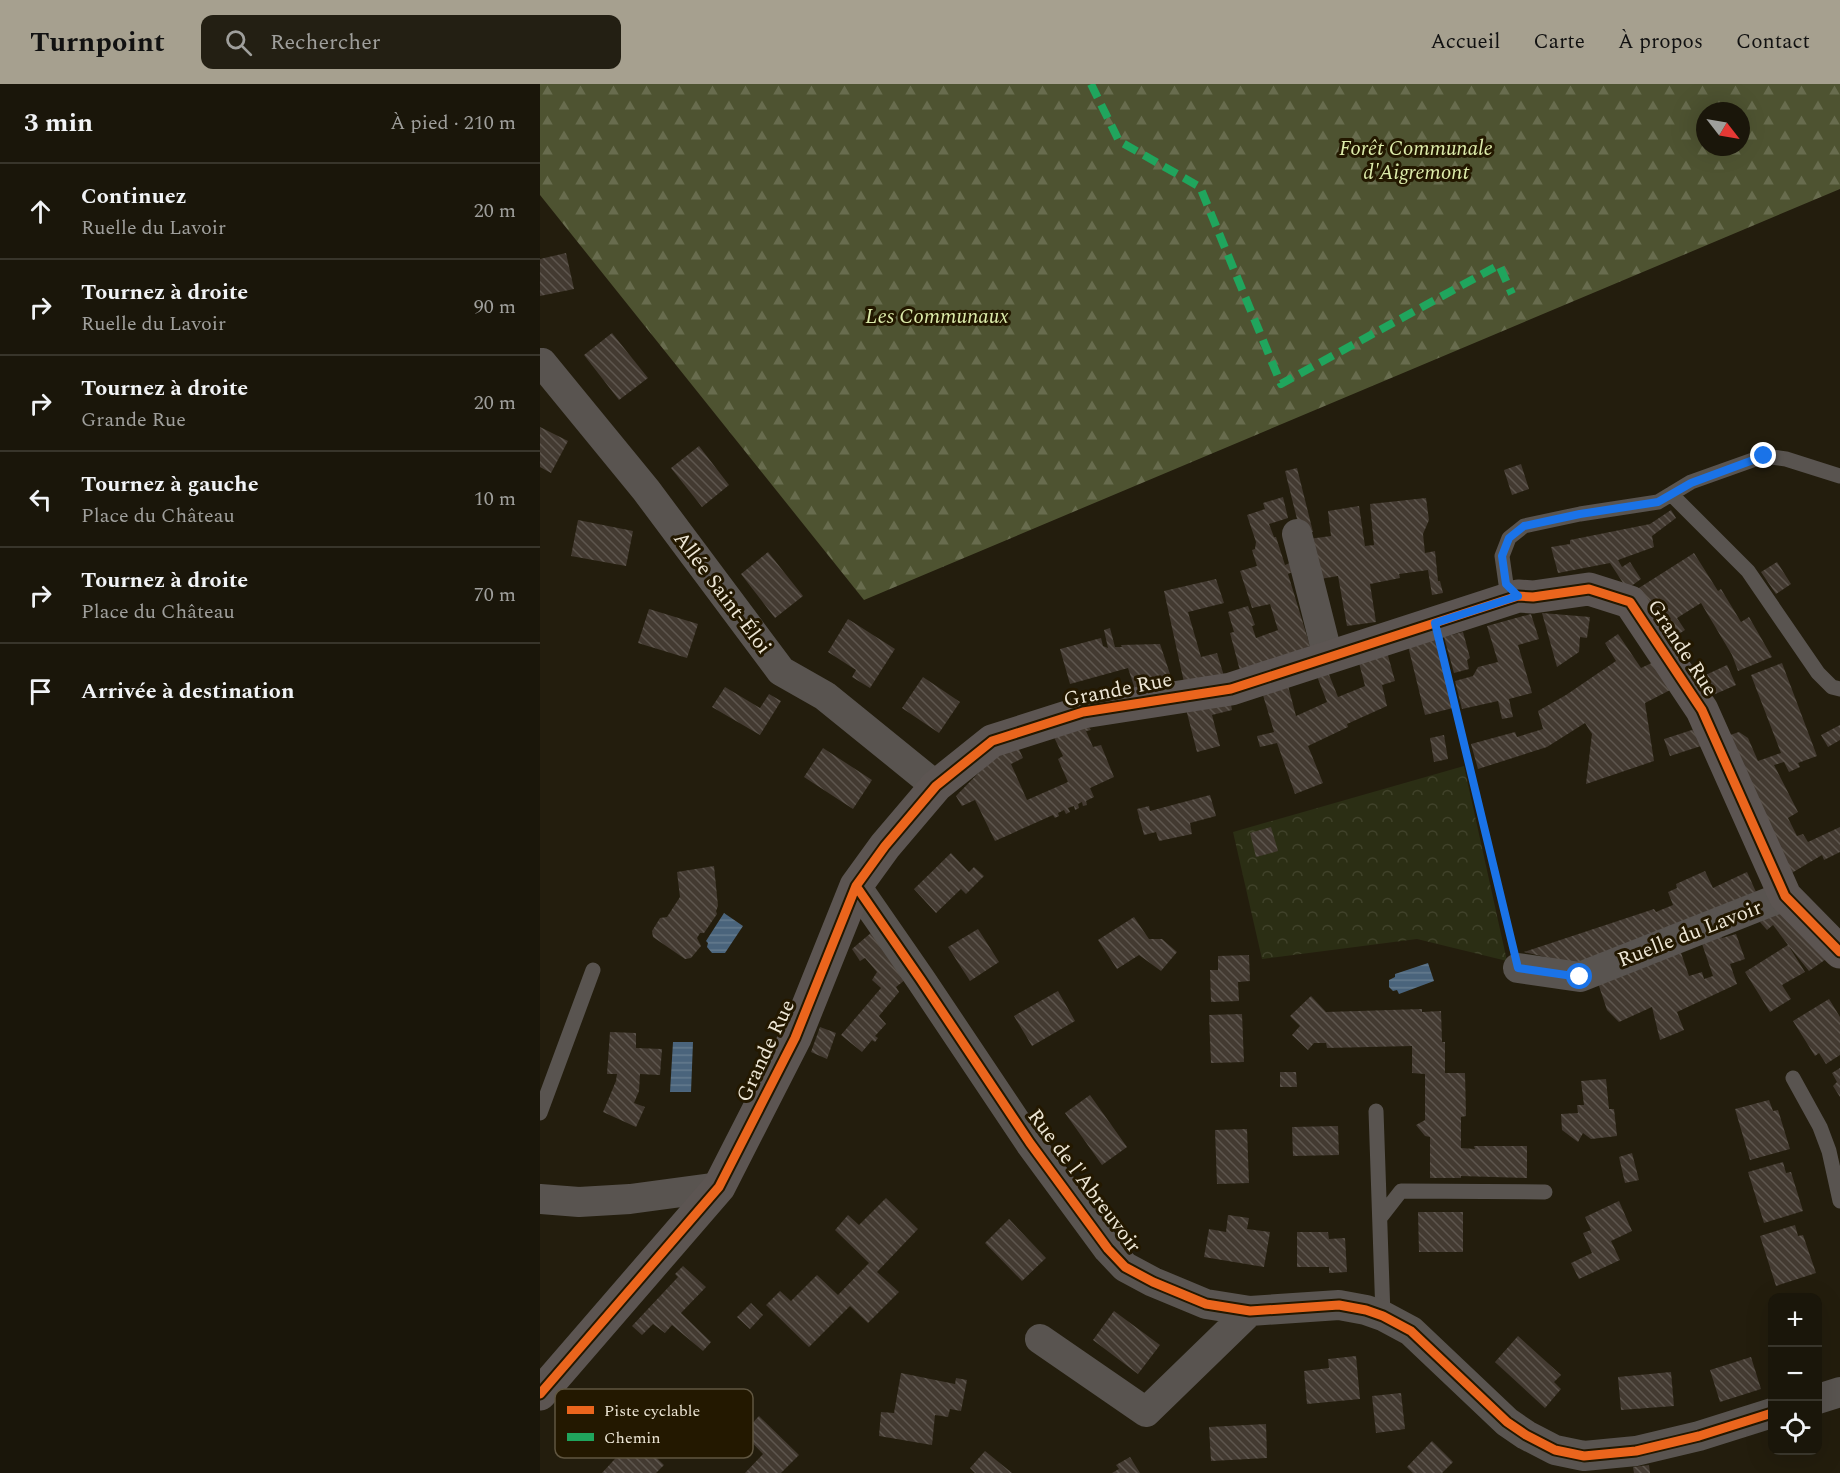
<!DOCTYPE html>
<html lang="fr">
<meta charset="utf-8">
<style>
:root{--surface:#1a160a;--page:#231f13;--text:#f1f3f6;--muted:#9f9f9c;--line:#38352b;--accent:#a6a08f}
body{margin:0;font-family:Spectral,serif;background:var(--page);color:var(--text)}
.controls{position:absolute;right:18px;bottom:18px;display:grid;overflow:hidden;border-radius:12px;box-shadow:0 6px 24px #0002}
.controls button{width:54px;height:54px;display:grid;place-items:center;padding:0;border:0;border-bottom:2px solid var(--line);background:var(--surface);color:var(--text);font:30px sans-serif}
.compass{position:absolute;left:1156px;top:18px;width:54px;height:54px;border-radius:50%;background:var(--surface);box-shadow:0 6px 24px #0002;rotate:121deg}
.stop{position:absolute;width:18px;height:18px;margin:-14px;border:4px solid #1a73e8;border-radius:50%;background:#fff}
.stop.end{background:#1a73e8;border-color:#fff;box-shadow:0 2px 6px #0008}
.list{margin:0;padding:0;list-style:none}
h2{display:flex;justify-content:space-between;align-items:center;height:78px;margin:0;padding:0 24px;font-size:26px}
h2 small{font-size:20px;font-weight:400;color:var(--muted)}
.list li{display:grid;grid-template-columns:39px 1fr auto;gap:18px;align-items:center;box-sizing:border-box;height:96px;padding:0 24px;border-top:2px solid var(--line)}
.list b{display:block;font-size:22px;white-space:nowrap}
.list p{margin:0;font-size:20px;white-space:nowrap;color:var(--muted)}
.list em{font-size:20px;font-style:normal;color:var(--muted)}
.icon{flex:none;width:33px;height:33px;fill:none;stroke:currentColor;stroke-width:2;stroke-linecap:round;stroke-linejoin:round}
.map{position:relative;flex:none;width:1300px;height:1389px;overflow:hidden}
header{display:flex;align-items:center;gap:36px;box-sizing:border-box;height:84px;padding:0 30px;background:var(--accent);color:#111}
header strong{font-size:28px}
nav{display:flex;gap:33px;margin-inline-start:auto;font-size:21px}
.search{width:420px;height:54px;background:var(--page);display:flex;align-items:center;gap:15px;box-sizing:border-box;padding:0 21px;border-radius:12px;color:var(--muted);font-size:22px}
main{display:flex}
aside{flex:1;background:var(--surface)}
.map>svg:first-child{display:block}
.forest{fill:url(#forest-firs);fill-rule:evenodd}
.park{fill:url(#park-crowns)}
.water{fill:url(#water-rules)}
.building{fill:url(#building-back-hatch)}
.lines{fill:none;stroke-linecap:round;stroke-linejoin:round}
.path{stroke:#534d48;stroke-width:4;stroke-dasharray:4.5 4.5;stroke-linecap:butt}
.lane{stroke:#595450;stroke-width:15}
.street{stroke:#595450;stroke-width:30}
.secondary{stroke:#5c5552;stroke-width:33}
.quiet{stroke:#20a55d;stroke-width:8;stroke-dasharray:15 8;stroke-linecap:butt}
.cycleway-casing{stroke:#231800;stroke-width:13}
.cycleway{stroke:#eb651d;stroke-width:9}
.route{stroke:#1a73e8;stroke-width:8}
.labels{text-anchor:middle;dominant-baseline:central;stroke-width:6;stroke-linejoin:round;paint-order:stroke}
.park-label{font-size:21px;font-style:italic;fill:#ddecaa;stroke:#231800}
.street-label{font-size:21px;fill:#ede6d5;stroke:#231800}
.key{fill:#231800;stroke:#605640;stroke-width:1.5}
.key-label{font-size:16px;fill:#ede6d5}
</style>
<header>
<strong>Turnpoint</strong>
<div class="search"><svg class="icon" aria-label="search" viewBox="0 0 24 24"><circle cx="10" cy="10" r="6"/><path d="M15 15l6 6"/></svg>Rechercher</div>
<nav><a>Accueil</a><a>Carte</a><a>À propos</a><a>Contact</a></nav>
</header>
<main>
<aside>
<h2>3 min<small>À pied · 210 m</small></h2>
<ul class="list">
<li><svg class="icon" aria-label="ahead" viewBox="0 0 24 24"><path d="M12 20V5M6 11l6-6 6 6"/></svg><div><b>Continuez</b><p>Ruelle du Lavoir</p></div><em>20 m</em></li>
<li><svg class="icon" aria-label="right" viewBox="0 0 24 24"><path d="M7 20v-9h11M14 6l5 5-5 5"/></svg><div><b>Tournez à droite</b><p>Ruelle du Lavoir</p></div><em>90 m</em></li>
<li><svg class="icon" aria-label="right" viewBox="0 0 24 24"><path d="M7 20v-9h11M14 6l5 5-5 5"/></svg><div><b>Tournez à droite</b><p>Grande Rue</p></div><em>20 m</em></li>
<li><svg class="icon" aria-label="left" viewBox="0 0 24 24"><path d="M17 20v-9H6M10 6l-5 5 5 5"/></svg><div><b>Tournez à gauche</b><p>Place du Château</p></div><em>10 m</em></li>
<li><svg class="icon" aria-label="right" viewBox="0 0 24 24"><path d="M7 20v-9h11M14 6l5 5-5 5"/></svg><div><b>Tournez à droite</b><p>Place du Château</p></div><em>70 m</em></li>
<li><svg class="icon" aria-label="arrive" viewBox="0 0 24 24"><path d="M6 21V4h12l-3 4 3 4H6"/></svg><div><b>Arrivée à destination</b></div></li>
</ul>
</aside>
<div class="map">
<svg width="1300" height="1389" viewBox="0 0 1300 1389">
<defs>
<pattern id="forest-firs" width="22" height="20" patternUnits="userSpaceOnUse" patternTransform="scale(1.5)"><rect width="22" height="20" fill="#4e5331"/><path d="M5 1l3.5 6h-7zM16 11l3.5 6h-7z" fill="#686c4e"/></pattern>
<pattern id="park-crowns" width="20" height="18" patternUnits="userSpaceOnUse" patternTransform="scale(1.5)"><rect width="20" height="18" fill="#2b2e14"/><path d="M2 6a3 3 0 1 1 6 0M12 15a3 3 0 1 1 6 0" fill="none" stroke="#40422a"/></pattern>
<pattern id="water-rules" width="6" height="5" patternUnits="userSpaceOnUse" patternTransform="scale(1.5)"><rect width="6" height="5" fill="#4a647c"/><path d="M0 2.5h6" fill="none" stroke="#647a8e"/></pattern>
<pattern id="building-back-hatch" width="6" height="6" patternUnits="userSpaceOnUse" patternTransform="scale(1.5)"><rect width="6" height="6" fill="#433a31"/><path d="M-1 5l2 2M0 0l6 6M5-1l2 2" fill="none" stroke="#5e564e"/></pattern>
</defs>
<rect width="100%" height="100%" fill="#231d0d"/>
<path class="forest" d="M0,0H1300V105L324,516L0,111ZM1165,27H1201V63H1165Z"/>
<path class="park" d="M924,682L967,877L877,855L722,875L693,748Z"/>
<path class="water" d="M184,829L203,842L185,869H172L167,863L168,859L166,857Z
M888,879L894,897L859,910L857,906L853,907L849,903V896L855,893V890Z
M133,958H153L151,1008H130Z"/>
<path class="building" d="M26,169L34,205L0,212V175Z
M72,249L108,294L79,316L44,271Z
M0,343L28,357L11,389L0,383Z
M159,362L189,401L162,423L131,384Z
M981,380L989,405L972,411L964,386Z
M757,384L773,448L761,451L745,387Z
M743,413L748,434L729,440L734,453H736L745,481L757,476L759,485L748,490L770,562L722,581L700,587L690,549L694,548L688,528L708,522L715,541L712,542L716,554L738,546L730,520L712,524L700,487L717,482L712,466L715,465L716,458L707,431L725,425L723,419Z
M886,414L889,436L883,450L885,469L895,467L898,497H900L903,509L892,511L888,486L859,490L860,494L830,500L836,538L807,542L798,492L780,495L761,456L791,452L788,427L819,422L825,462L834,461L830,420Z
M1131,426L1136,434L1112,452L1114,463L1078,476L1082,483L1090,478L1101,495L1087,505L1070,479L1018,489L1011,463L1030,460V456L1110,440Z
M38,436L93,447L86,482L31,472Z
M228,468L263,512L235,534L201,490Z
M1154,469L1178,507L1181,505L1201,538L1209,533L1232,573L1198,587L1192,571L1161,519L1137,534L1145,546L1123,560L1091,509Z
M1237,478L1251,500L1236,510L1221,488Z
M676,495L684,519L648,528L661,573L677,569L684,592L645,603L624,507Z
M109,525L158,540L147,574L98,559Z
M1002,529L1050,533L1047,554L1040,553L1039,568L1017,583Z
M991,530L999,555L978,561L992,609L969,615L973,633L962,635L958,617L922,625L915,597L933,592L938,583L958,578L947,542Z
M308,535L355,565L330,604L312,593L316,586L288,568Z
M570,544L575,563H582L581,561L620,560L633,599L597,611L588,584L530,600L520,565L561,554L563,562L568,564L564,546Z
M923,548L930,574L927,576L929,585L914,589L904,553Z
M1078,550L1101,584L1118,576L1134,604L1105,619L1114,677L1046,700L1052,650L1045,639L1007,663L938,685L931,660L975,648L977,653L1003,645L998,627L1026,611L1076,577L1065,559Z
M896,555L913,624L885,631L868,562Z
M847,568L855,597L842,601L847,622L807,640L808,643L768,662L783,699L755,710L737,659L720,663L717,652L734,648L720,601L746,594L756,632L787,618L775,587L786,583L798,613L825,602L818,575Z
M1242,579L1277,672L1258,679L1260,683L1249,688L1244,678L1234,681L1258,728L1248,734L1257,752L1263,750L1268,758L1300,743V768L1284,776L1282,771L1250,790L1187,652L1199,648L1208,654L1218,677L1241,669L1211,591Z
M1187,581L1196,601L1166,614L1157,595Z
M383,593L420,618L399,649L362,624Z
M185,603L220,624L229,610L241,617L220,651L172,623Z
M689,610L692,626L672,631L680,662L657,668L645,621Z
M546,639L551,646L546,647L553,663L561,661L574,693L550,704L554,713L546,717L547,721L543,722L542,718L538,720L539,724L535,726L534,722L528,724L530,728L526,730L524,726L518,729L519,732L515,734L513,731L455,757L435,716L422,722L416,712L462,665L477,661L483,674L471,680L487,716L528,698L518,675L523,672L512,649Z
M1300,641V656L1288,663L1281,651Z
M1155,645L1161,662L1130,672L1124,655Z
M904,651L908,675L894,678L890,654Z
M283,664L332,696L313,725L264,693Z
M670,711L676,732L650,739L652,750L619,757L616,748L604,751L597,725L609,722L610,727Z
M731,743L738,767L716,773L710,749Z
M411,769L429,788L434,783L444,792L426,810L421,805L396,829L374,805Z
M174,782L178,822L176,827L177,830L164,849H160L157,854L161,862L151,874L145,875L113,853L112,847L120,834L127,833L140,813L137,788Z
M1165,787L1173,804L1207,788L1216,808L1035,880L984,868L1114,825L1116,828L1133,821L1128,808L1137,804L1136,800Z
M1248,820L1292,871L1269,887L1248,861L1265,888L1242,901L1251,915L1230,928L1205,888L1248,861L1233,841L1227,846L1220,838Z
M594,833L609,855H622L637,868L621,887L599,871L577,885L558,856Z
M438,845L459,878L430,897L408,863Z
M332,848L370,892L356,903L359,908L339,932L346,940L335,952L338,954L335,958L332,956L322,968L301,951L341,904L332,896L337,888L325,874L320,877L312,865Z
M1179,848L1182,854L1196,850L1205,875L1190,880L1197,900L1137,928L1144,946L1120,956L1112,923L1079,938L1067,926L1058,899L1139,863L1149,892L1162,888L1164,895L1173,892L1160,854Z
M709,871L710,897L698,898L699,917L671,918L670,886H678V872Z
M518,907L535,937L492,962L474,932Z
M771,912L786,928L882,925V928L901,927L902,958H905V989H925L926,1032L921,1033V1064L935,1065L934,1062H987V1094L921,1092V1094H890V1053L885,1052L876,1041L885,1036V990L872,989V962L787,964L786,959H774L768,966L752,951L760,942L750,932Z
M1289,915L1300,933V971L1286,980L1279,969L1275,972L1253,937Z
M702,930L704,978L671,979L669,931Z
M280,943L296,949L287,975L271,968Z
M70,948L96,949V964L122,965L120,991L100,990L99,1007L94,1019L105,1023L96,1043L63,1028L76,997L77,990H67Z
M1300,984V1013L1293,1002L1297,998L1292,989Z
M740,988H756L757,1003H740Z
M1066,995L1069,1025H1074L1077,1052L1051,1055L1043,1049L1038,1058L1022,1046L1021,1030L1038,1029L1037,1021H1044L1041,997Z
M550,1011L587,1063L562,1081L525,1029Z
M1229,1016L1233,1027L1238,1026L1250,1065L1210,1076L1195,1025Z
M798,1042L799,1071L753,1072L752,1043Z
M707,1045L709,1099L677,1100L675,1046Z
M1092,1069L1099,1096L1085,1099L1079,1073Z
M1243,1078L1246,1089L1251,1088L1263,1127L1224,1139L1208,1088Z
M346,1114L378,1145L337,1188L359,1208L328,1239L310,1222L269,1263L226,1221L240,1207L251,1217L277,1191L298,1211L329,1179L295,1146L308,1131L319,1141Z
M1079,1117L1092,1147L1071,1157L1080,1176L1039,1195L1031,1179L1052,1169L1043,1149L1051,1146L1045,1133Z
M878,1128H923V1168H879Z
M688,1131L709,1134L707,1145L730,1148L724,1183L664,1173L669,1145L686,1148Z
M469,1135L506,1174L482,1197L445,1159Z
M1255,1141L1258,1152L1263,1151L1276,1189L1236,1202L1220,1152Z
M757,1148H788L789,1155L805,1154L807,1188L789,1189V1183H757Z
M143,1182L166,1203L141,1229L171,1258L163,1267L132,1241L125,1249L113,1240L102,1251L92,1242L138,1193L135,1190Z
M211,1219L223,1231L210,1245L197,1233Z
M574,1227L620,1261L598,1290L553,1256Z
M978,1252L1021,1291L1014,1298L1021,1305L1005,1324L955,1278Z
M816,1272L820,1315L767,1320L764,1287L789,1284L788,1275Z
M1211,1273L1221,1305L1180,1318L1170,1286Z
M1131,1288L1134,1322L1081,1326L1078,1293Z
M361,1289L415,1300L416,1294L427,1296L421,1327L410,1325L408,1333L395,1331L392,1361L339,1352L341,1328L354,1329Z
M861,1309L865,1345L836,1349L832,1312Z
M219,1332L259,1371L241,1389H205L223,1370L203,1349Z
M726,1340L727,1374L671,1377L669,1343Z
M95,1353L124,1381L116,1389H62Z
M892,1357L913,1378L902,1389H873L867,1383Z
M445,1367L472,1389H435L430,1384Z
M590,1373L600,1389H572L579,1385L576,1381Z
M1109,1381L1110,1389H1094L1093,1383Z"/>
<g class="lines">
<path class="path" d="M902,566L971,857"/>
<path class="lane" d="M1131,410L1208,487L1278,589L1292,603L1300,605
M978,512L966,500L962,472L969,454L984,442L1040,430L1118,418L1151,398L1224,372L1246,375L1300,392
M1253,994L1280,1043L1289,1067L1300,1117
M836,1027L843,1232
M0,1029L53,886
M840,1134L861,1107L1005,1108"/>
<path class="street" d="M2,279L106,406L241,587L285,612L396,702
M757,450L788,573
M316,802L381,896L490,1059L568,1165L585,1183L613,1198L666,1220L710,1227L799,1221L826,1226L843,1232L871,1247L967,1338L986,1351L1015,1366L1044,1372L1096,1367L1159,1352L1232,1329
M978,884L1040,893L1245,812
M0,1115L39,1118L90,1115L179,1103
M500,1255L606,1328L710,1227
M1278,1315L1300,1308"/>
<path class="secondary" d="M0,1310L179,1103L255,954L316,802L345,762L396,702L452,657L543,628L691,605L978,512L993,513L1049,505L1090,518L1162,626L1245,812L1300,868"/>
<path class="quiet" d="M551,0L579,57L660,103L741,300L959,181L972,210"/>
<g class="cycleway-casing">
<path id="cycleway" d="M316,802L381,896L490,1059L568,1165L585,1183L613,1198L666,1220L710,1227L799,1221L826,1226L843,1232L871,1247L967,1338L986,1351L1015,1366L1044,1372L1096,1367L1159,1352L1232,1329
M0,1310L179,1103L255,954L316,802L345,762L396,702L452,657L543,628L691,605L978,512L993,513L1049,505L1090,518L1162,626L1245,812L1300,868"/>
</g>
<use href="#cycleway" class="cycleway"/>
</g>
<g class="lines">
<path class="route" d="M1040,893L978,884L895,539L978,512L966,500L962,472L969,454L984,442L1040,430L1118,418L1151,399L1224,372"/>
</g>
<g class="labels">
<g class="park-label">
<text x="876" y="65">Forêt Communale<tspan x="876" dy="24">d'Aigremont</tspan></text>
<text x="397" y="233">Les Communaux</text>
</g>
<g class="street-label">
<text transform="translate(182 509) rotate(53)">Allée Saint-Éloi</text>
<text transform="translate(1142 564) rotate(57)">Grande Rue</text>
<text transform="translate(578 606) rotate(-11)">Grande Rue</text>
<text transform="translate(1150 850) rotate(-21)">Ruelle du Lavoir</text>
<text transform="translate(226 967) rotate(-65)">Grande Rue</text>
<text transform="translate(544 1097) rotate(53)">Rue de l'Abreuvoir</text>
</g>
</g>
<rect x="15" y="1305" width="198" height="69" rx="9" class="key"/>
<rect x="27" y="1322" width="27" height="8" fill="#eb651d"/>
<rect x="27" y="1349" width="27" height="8" fill="#20a55d"/>
<g class="key-label">
<text x="64" y="1332">Piste cyclable</text>
<text x="64" y="1359">Chemin</text>
</g>
</svg>
<div class="controls">
<button>+</button>
<button>−</button>
<button><svg class="icon" aria-label="locate" viewBox="0 0 24 24"><circle cx="12" cy="12" r="6"/><path d="M12 2v4M12 18v4M2 12h4M18 12h4"/></svg></button>
</div>
<svg class="compass" viewBox="-18 -18 36 36"><path d="M0-13l5 13h-10z" fill="#e53935"/><path d="M0 13l5-13h-10z" fill="#9f9f9c"/></svg>
<div class="stop" style="left:1040px;top:893px"></div>
<div class="stop end" style="left:1224px;top:372px"></div>
</div>
</main>
